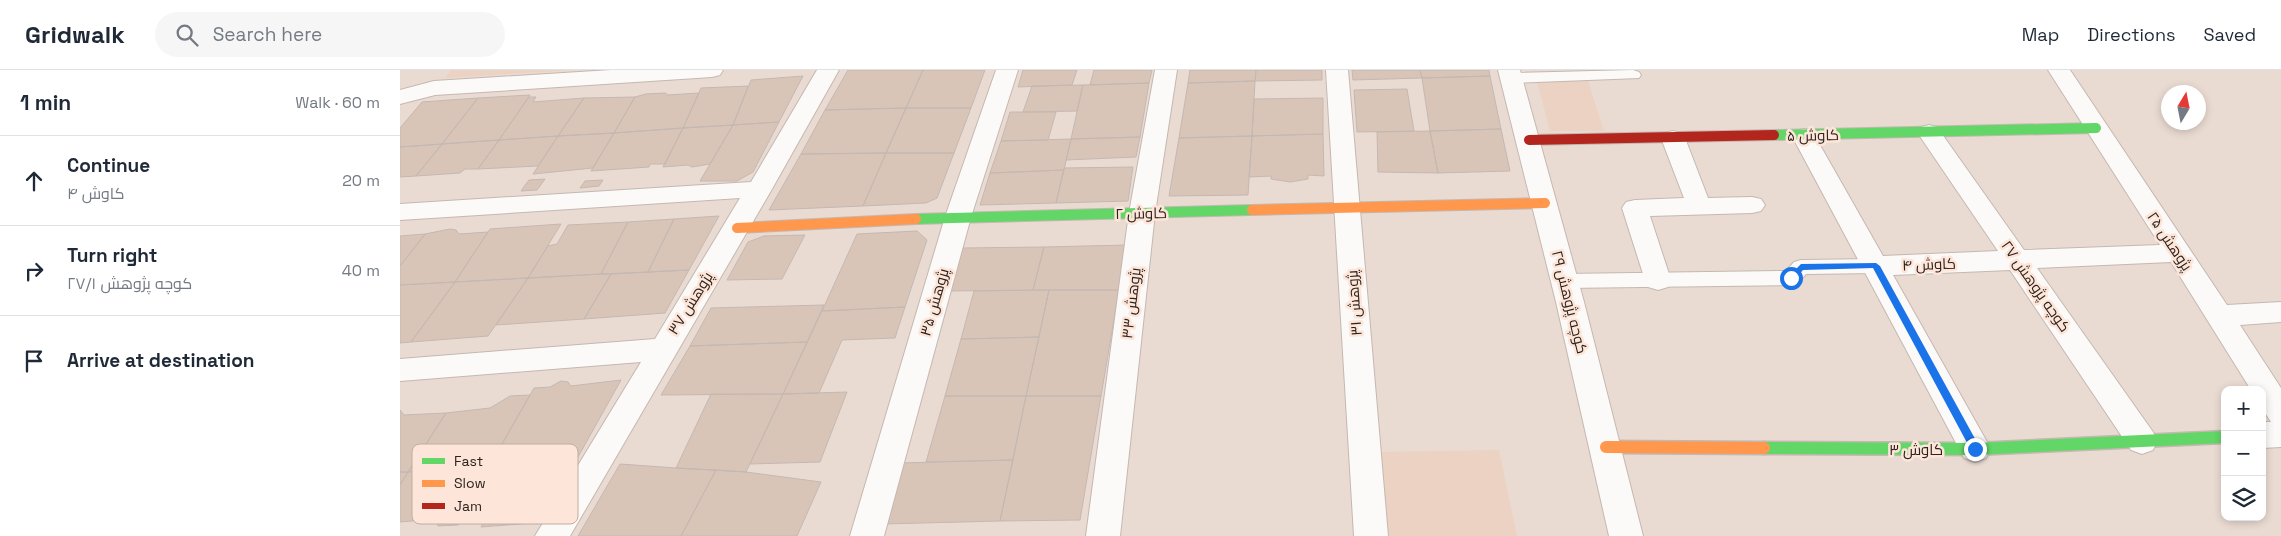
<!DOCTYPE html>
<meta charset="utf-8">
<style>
:root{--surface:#fff;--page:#f6f6f7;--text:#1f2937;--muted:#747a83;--line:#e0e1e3}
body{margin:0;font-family:"Space Grotesk",Cairo,sans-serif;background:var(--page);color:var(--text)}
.controls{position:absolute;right:15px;bottom:15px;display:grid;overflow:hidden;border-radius:10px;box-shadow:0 2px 8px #0003}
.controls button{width:45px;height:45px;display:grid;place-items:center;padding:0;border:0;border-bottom:1px solid var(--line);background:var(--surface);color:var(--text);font:25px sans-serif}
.compass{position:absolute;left:1761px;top:15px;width:45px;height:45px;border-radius:50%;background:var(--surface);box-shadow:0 2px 8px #0003;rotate:10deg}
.stop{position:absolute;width:15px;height:15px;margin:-11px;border:4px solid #1a73e8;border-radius:50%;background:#fff}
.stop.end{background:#1a73e8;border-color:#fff;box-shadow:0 1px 5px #0008}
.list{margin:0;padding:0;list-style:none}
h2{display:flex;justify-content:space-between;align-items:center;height:65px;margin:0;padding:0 20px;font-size:21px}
h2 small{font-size:16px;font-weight:400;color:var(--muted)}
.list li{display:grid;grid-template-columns:32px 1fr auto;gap:15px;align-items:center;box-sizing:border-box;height:90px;padding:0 20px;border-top:1px solid var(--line)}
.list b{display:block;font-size:19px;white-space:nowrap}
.list p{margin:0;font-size:16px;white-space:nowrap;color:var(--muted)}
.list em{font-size:16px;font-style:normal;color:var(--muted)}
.icon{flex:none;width:28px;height:28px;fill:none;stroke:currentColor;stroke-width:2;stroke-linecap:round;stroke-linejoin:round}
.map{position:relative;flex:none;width:1881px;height:466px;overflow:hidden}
header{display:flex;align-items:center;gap:30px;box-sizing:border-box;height:70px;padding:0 25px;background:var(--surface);border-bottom:1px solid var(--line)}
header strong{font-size:24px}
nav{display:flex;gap:28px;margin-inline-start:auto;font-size:18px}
.search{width:350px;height:45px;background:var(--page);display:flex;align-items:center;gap:12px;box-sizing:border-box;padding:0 18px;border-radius:28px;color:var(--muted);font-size:19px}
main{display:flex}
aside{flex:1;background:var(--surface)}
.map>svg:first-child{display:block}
.built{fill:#ecd2c3}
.building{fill:#d9c5b8;stroke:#c4b8b2}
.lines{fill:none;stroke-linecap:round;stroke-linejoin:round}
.lane-casing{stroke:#c4b8b1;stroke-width:2}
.street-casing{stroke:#c4b8b1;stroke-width:2}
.fast-far1-casing{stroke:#c4b8b1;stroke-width:12}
.fast-casing{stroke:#c4b8b1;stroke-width:15}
.slow-far1-casing{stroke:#c4b8b1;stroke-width:12}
.slow-casing{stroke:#c4b8b1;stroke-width:15}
.jam-casing{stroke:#c4b8b1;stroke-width:12}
.lane{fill:#fcfaf8;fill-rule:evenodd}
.street{fill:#fcfaf8;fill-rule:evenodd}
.fast-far1{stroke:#63d668;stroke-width:10}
.fast{stroke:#63d668;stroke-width:12}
.slow-far1{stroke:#ff974d;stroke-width:10}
.slow{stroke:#ff974d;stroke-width:12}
.jam{stroke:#b3261e;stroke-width:10}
.route{fill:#1a73e8}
.labels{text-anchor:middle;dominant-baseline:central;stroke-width:5;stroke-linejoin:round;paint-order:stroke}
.street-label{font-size:15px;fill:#2d231d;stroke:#fde6d9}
.key{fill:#fde6d9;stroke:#bfaca1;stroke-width:1}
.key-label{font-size:14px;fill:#2d231d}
</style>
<header>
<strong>Gridwalk</strong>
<div class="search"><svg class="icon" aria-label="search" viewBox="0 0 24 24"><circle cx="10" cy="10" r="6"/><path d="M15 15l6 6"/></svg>Search here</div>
<nav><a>Map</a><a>Directions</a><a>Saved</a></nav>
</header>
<main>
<aside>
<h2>1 min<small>Walk · 60 m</small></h2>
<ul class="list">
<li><svg class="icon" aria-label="ahead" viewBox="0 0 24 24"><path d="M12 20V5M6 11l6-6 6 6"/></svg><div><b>Continue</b><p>کاوش ۴</p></div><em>20 m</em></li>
<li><svg class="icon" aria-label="right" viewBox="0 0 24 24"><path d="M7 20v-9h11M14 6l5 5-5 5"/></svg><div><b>Turn right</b><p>کوچه پژوهش ۲۷/۱</p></div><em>40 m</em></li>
<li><svg class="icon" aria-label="arrive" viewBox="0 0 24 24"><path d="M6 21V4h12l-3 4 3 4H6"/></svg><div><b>Arrive at destination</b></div></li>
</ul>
</aside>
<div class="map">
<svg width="1881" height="466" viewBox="0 0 1881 466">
<rect width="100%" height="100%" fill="#eadbd2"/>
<path class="built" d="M51,0H175L45,8Z
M1188,11L1204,61H1150L1137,12Z
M1099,380L1117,466H989L979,382Z"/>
<path class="building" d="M448,0H523L506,38L425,40Z
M523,0H585L571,38H506Z
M623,0H677L672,15L618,17Z
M694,0H752L749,13L690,15Z
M790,0H856L855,11L788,13Z
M856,0H922V10L855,11Z
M952,0H1020L1022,8L953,10Z
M1020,0H1089L1090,6L1022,8Z
M403,6L379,52L333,55L351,10Z
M1090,6L1101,59L1030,61L1022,8Z
M855,11L852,66L779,68L788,13Z
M749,13L740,67L671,69L683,15Z
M683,15L677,41L623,42L632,16Z
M348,16L333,55L283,58L301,18Z
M1007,19L1014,61L957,62L954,20Z
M265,23L268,25L299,23L283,58L214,63L235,27L246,24Z
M130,25L99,70L42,74L78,28Z
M129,27H136L133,32L184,28L158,66L99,70Z
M235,27L214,63L158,66L184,28Z
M78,28L42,74L0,77V58L22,32Z
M923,28V64L852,66L854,29Z
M506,38L486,83L401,84L425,40Z
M506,38H571L554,83H486Z
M610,42H656L648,70L601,71Z
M379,52L353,102L337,111H300L333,55Z
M333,55L310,94L292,97L288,95L263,97L283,58Z
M283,58L265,94H250L249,97L191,101L214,63Z
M1101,59L1110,101L1038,103L1030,61Z
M1030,61L1038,103L978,102L977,62Z
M214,63L193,98L133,104L158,66Z
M923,64L924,106L908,105V109L890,112L871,109V106L849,107L852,66Z
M158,66L138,96L78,99L99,70Z
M852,66L848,125L769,126L779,68Z
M740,67L736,87L666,90L671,69Z
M671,69L664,100L590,103L601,71Z
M99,70L78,99H65L60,103L16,106L42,74Z
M42,74L16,106L0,107V77Z
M486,83L463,136L369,140L401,84Z
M486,83H554L537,128L526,133L463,136Z
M733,97L728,131L656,133L664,98Z
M664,100L656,133L580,135L590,103Z
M145,109L137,120L121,121L129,110Z
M203,110L199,116L180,118L185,111Z
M319,146L289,200L248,202L274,149Z
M274,149L248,202L201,204L228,152Z
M228,152L201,204L128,208L148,176L157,174L168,155Z
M161,154L128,208L55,212L90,159Z
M50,159L56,160L59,164L88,162L55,212L0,215V196L25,164Z
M517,161L527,170L505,237L422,241L457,164Z
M25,164L0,196V166Z
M405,165L382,209L327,210L348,172L364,166Z
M727,175L719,220H633L644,177Z
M644,177L633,220L550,221L563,178Z
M289,200L265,243L184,249L211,204Z
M201,204H211L184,249L96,255L128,208Z
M128,208L88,266L11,272L55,212Z
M55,212L11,272L0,273V215Z
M649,220L639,267L561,269L574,221Z
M649,220H719L701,326H626Z
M424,235L407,272L290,276L311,238Z
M505,237L495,268L442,270L419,323L383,324L422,241Z
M639,267L626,326H545L561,269Z
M407,272L383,324L261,325L290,276Z
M221,310L178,387L90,395L134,318L150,317L161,311L168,312L171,316Z
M447,322L420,392L350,394L383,324Z
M311,324H383L346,402L276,398Z
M130,325L90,395L8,402L46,343L90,338L110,326Z
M545,326H626L613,390L526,392Z
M626,326H701L680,450L600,451Z
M0,340L4,345L46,343L8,402H0Z
M178,387L160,419L133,453L81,457L115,392Z
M613,390L600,451L483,454L500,393Z
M220,394L276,398L316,400L281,466H178Z
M90,395L58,455L38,456L36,449L0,452V415L8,402Z
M316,400L346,402L421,412L397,466H281Z
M0,402H8L0,415Z"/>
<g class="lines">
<g class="lane-casing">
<path id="lane" d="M1233,0L1239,2L1241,5L1239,8L1111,13L1105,11L1103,8L1105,5L1111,3Z
M1476,189L1483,191L1486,196L1483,201L1476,203L1406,204L1398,213L1391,215L1164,218L1157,216L1154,211L1157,206L1164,204L1386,201L1394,192L1401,190Z"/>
</g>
<g class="street-casing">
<path id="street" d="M211,0H323L320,5L312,7L35,25L0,34V20L34,11Z
M417,0H439L372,119L170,466H135L241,292L0,311V289L255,269L340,128L0,150V134L351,112Z
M596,0H618L571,147L484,466H450L545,147Z
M755,0H777L755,143L720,466H686L729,143Z
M926,0H948L988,466H954Z
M1098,0H1120L1184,232L1243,466H1209L1156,232Z
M1648,0H1670L1827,235L1881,232V252L1840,255L1881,318V377L1862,378V352H1871L1862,338V320H1851L1771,192L1637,198L1753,362L1757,371L1753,380L1742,384L1731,380L1610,200L1493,205L1591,379L1586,388L1575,392L1564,388L1392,66L1396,61L1404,59L1412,61L1483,186L1598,181L1517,62L1521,57L1529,55L1537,57L1624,180L1760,175Z
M1273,61L1281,63L1285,68L1308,128L1352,127L1361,129L1365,135L1361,141L1352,143L1250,146L1271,210L1268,217L1258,220L1248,217L1245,210L1222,138L1226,132L1235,130L1284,128L1261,68L1265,63Z"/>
</g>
<g class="fast-far1-casing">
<path id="fast-far1" d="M1374,65L1696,58
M516,149L852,140"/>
</g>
<g class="fast-casing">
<path id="fast" d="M1364,378L1575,379L1825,367"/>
</g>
<g class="slow-far1-casing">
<path id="slow-far1" d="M852,140L1145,133
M337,158L516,149"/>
</g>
<g class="slow-casing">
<path id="slow" d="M1206,377L1364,378"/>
</g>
<g class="jam-casing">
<path id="jam" d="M1129,70L1374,65"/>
</g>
<use href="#lane" class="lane"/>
<use href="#street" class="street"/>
<use href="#fast-far1" class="fast-far1"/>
<use href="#fast" class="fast"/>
<use href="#slow-far1" class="slow-far1"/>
<use href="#slow" class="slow"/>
<use href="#jam" class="jam"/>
</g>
<path class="route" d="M1476,193L1480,196L1579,376V382H1572L1473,198L1403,200L1394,210L1387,208L1401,194Z"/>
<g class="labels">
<g class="street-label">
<text transform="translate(1413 65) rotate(-1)">کاوش ۵</text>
<text transform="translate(741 143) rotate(-1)">کاوش ۲</text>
<text transform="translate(1770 171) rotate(56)">پژوهش ۲۵</text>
<text transform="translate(1529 194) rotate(-2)">کاوش ۴</text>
<text transform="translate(1636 216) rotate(55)">کوچه پژوهش ۲۷</text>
<text transform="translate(534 232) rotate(-74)">پژوهش ۳۵</text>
<text transform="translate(1170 232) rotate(76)">کوچه پژوهش ۲۹</text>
<text transform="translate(290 233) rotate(-58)">پژوهش ۳۷</text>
<text transform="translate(731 233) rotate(-83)">پژوهش ۳۳</text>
<text transform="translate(954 233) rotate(-94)">پژوهش ۳۱</text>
<text x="1516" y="379">کاوش ۳</text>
</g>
</g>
<rect x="12" y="374" width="166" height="80" rx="8" class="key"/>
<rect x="22" y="388" width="23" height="6" fill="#63d668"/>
<rect x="22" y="410" width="23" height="7" fill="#ff974d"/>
<rect x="22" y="433" width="23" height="6" fill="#b3261e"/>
<g class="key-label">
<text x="54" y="396">Fast</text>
<text x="54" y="418">Slow</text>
<text x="54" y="441">Jam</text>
</g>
</svg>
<div class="controls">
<button>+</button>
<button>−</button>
<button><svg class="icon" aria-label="layers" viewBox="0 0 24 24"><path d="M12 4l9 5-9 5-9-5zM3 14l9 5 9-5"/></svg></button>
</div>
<svg class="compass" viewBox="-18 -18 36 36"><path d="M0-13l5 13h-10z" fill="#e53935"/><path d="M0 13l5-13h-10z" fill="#747a83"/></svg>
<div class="stop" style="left:1391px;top:208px"></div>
<div class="stop end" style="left:1575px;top:379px"></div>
</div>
</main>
